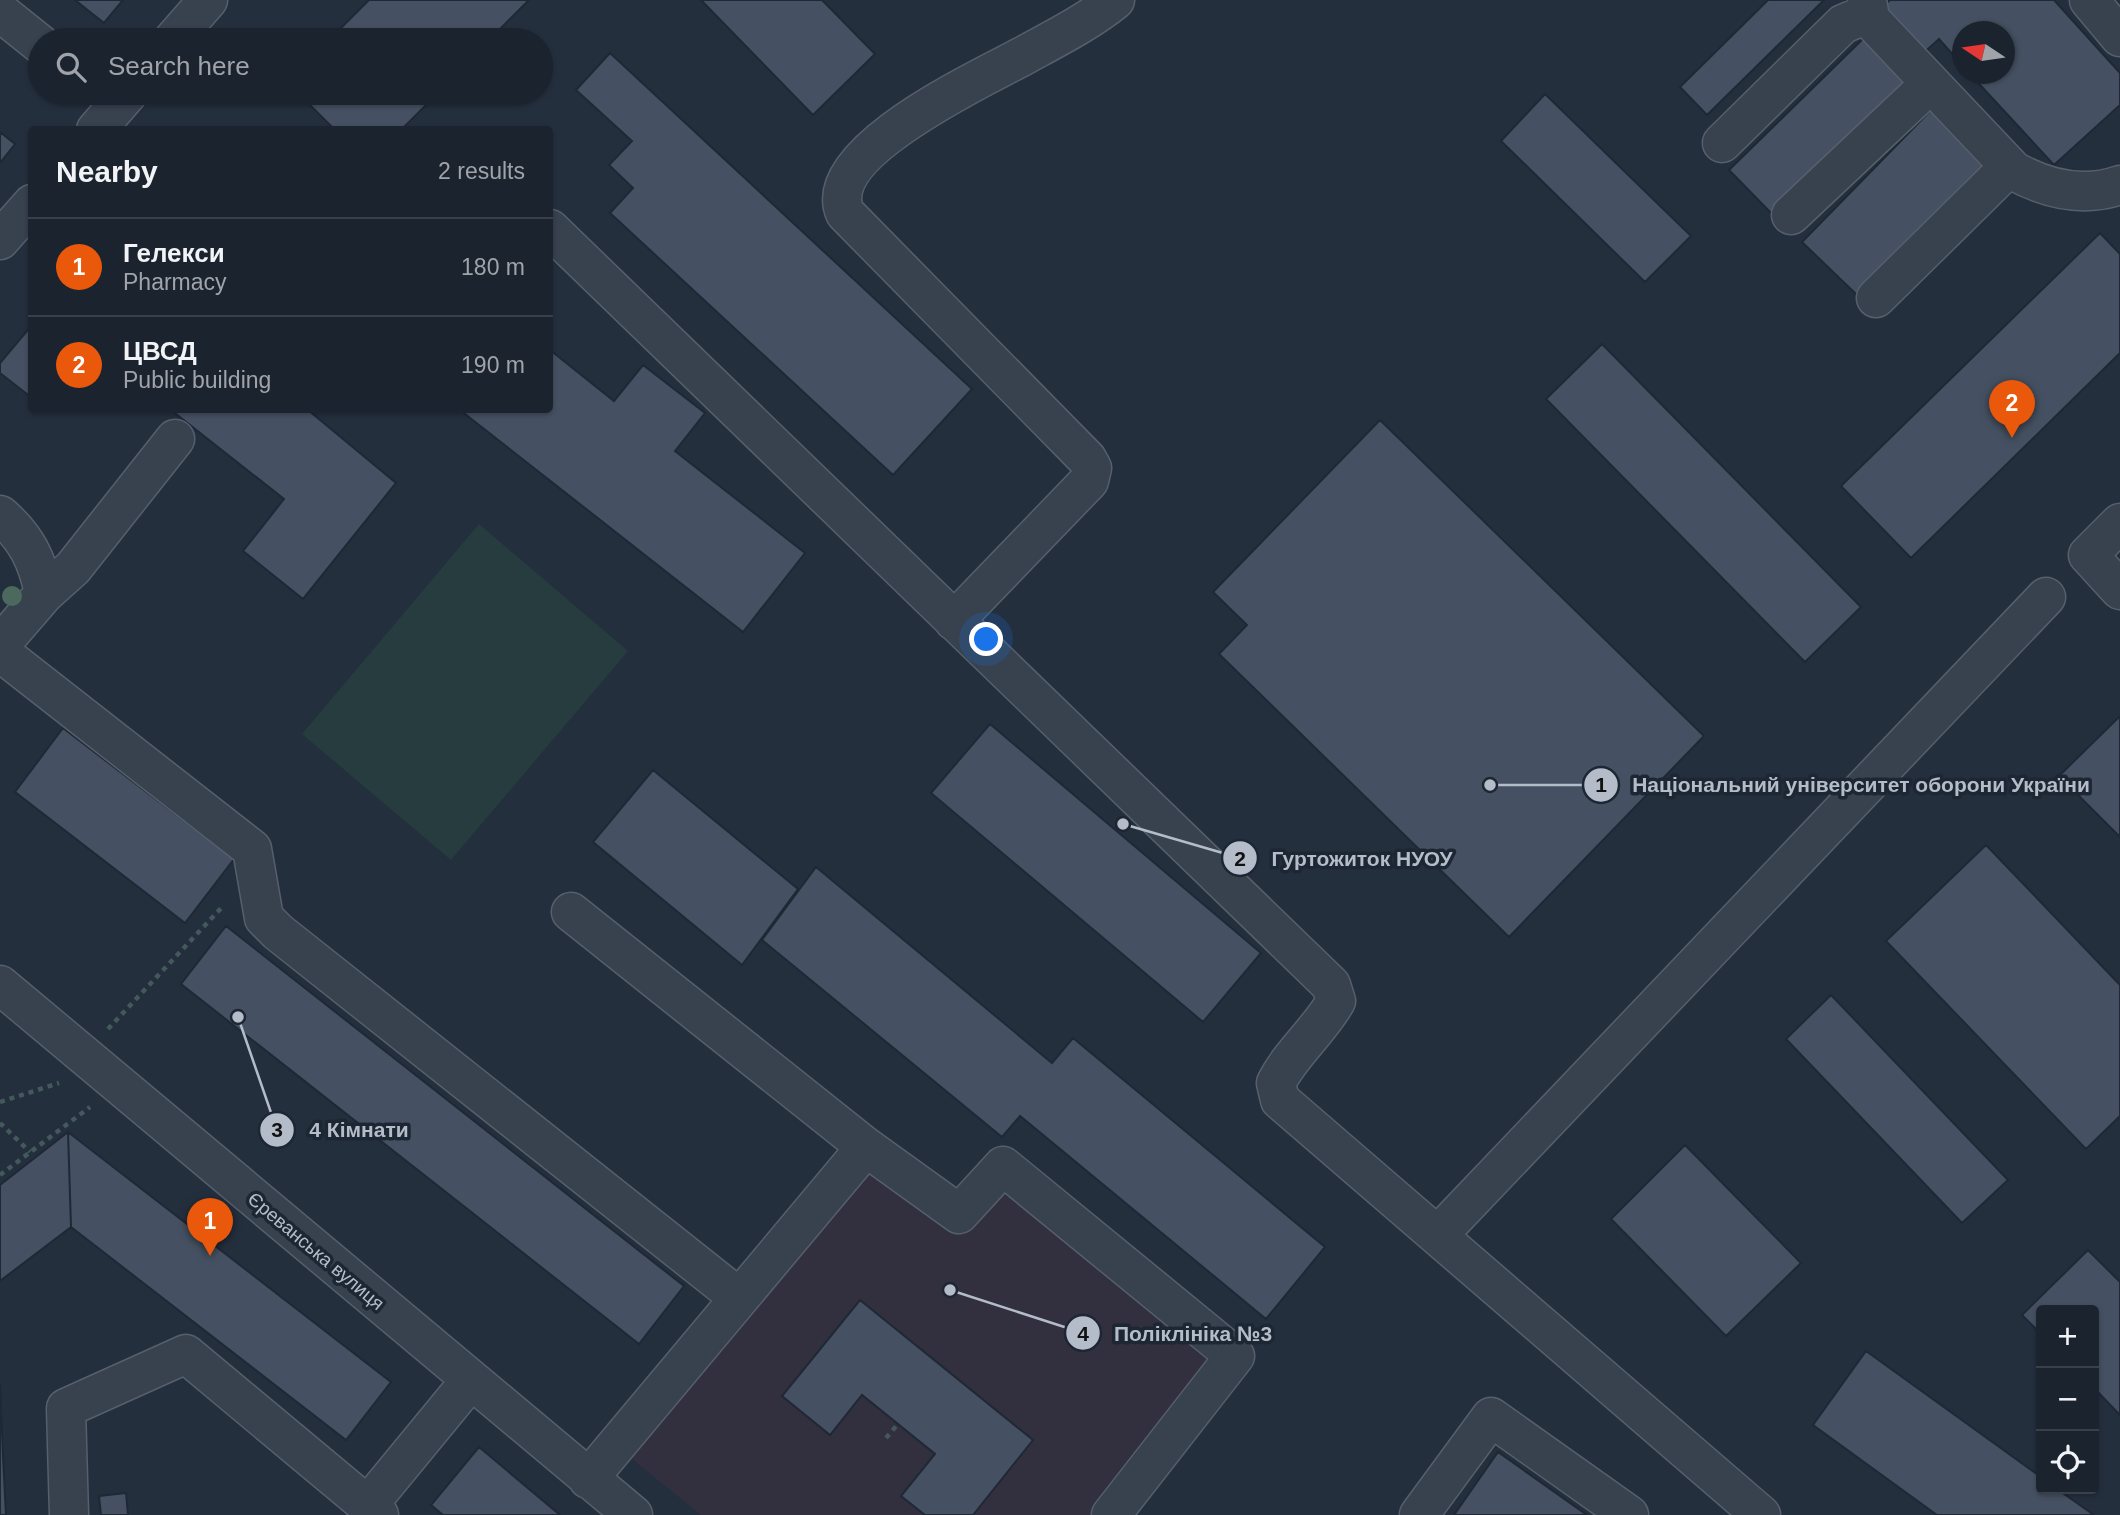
<!DOCTYPE html>
<meta charset="utf-8">
<style>
:root{--surface:#1b232e;--page:#242b36;--text:#f1f3f6;--muted:#a0a4aa;--line:#39404a;--accent:#ea580c}
body{margin:0;font-family:Arial,sans-serif;background:var(--page);color:var(--text)}
.controls{position:absolute;right:21px;bottom:21px;display:grid;overflow:hidden;border-radius:7px;box-shadow:0 2px 5px #0004}
.controls button{width:63px;height:63px;display:grid;place-items:center;padding:0;border:0;border-bottom:2px solid var(--line);background:var(--surface);color:var(--text);font:35px sans-serif}
.compass{position:absolute;left:1952px;top:21px;width:63px;height:63px;border-radius:50%;background:var(--surface);box-shadow:0 2px 5px #0004;rotate:283deg}
.you{position:absolute;left:987px;top:640px;width:24px;height:24px;margin:-18px;border:5px solid #fff;border-radius:50%;background:#1a73e8;box-shadow:0 0 0 10px #1a73e833}
.badge{display:grid;place-items:center;width:46px;height:46px;border-radius:50%;background:var(--accent);color:#fff;font-size:23px;font-weight:700}
.pin{position:absolute;translate:-50% -58px;filter:drop-shadow(0 2px 4px #0008)}
.pin::after{content:'';position:absolute;top:37px;width:24px;height:21px;background:inherit;clip-path:polygon(0 0,100% 0,50% 100%)}
.list{margin:0;padding:0;list-style:none}
h2{display:flex;justify-content:space-between;align-items:center;height:91px;margin:0;padding:0 28px;font-size:30px}
h2 small{font-size:23px;font-weight:400;color:var(--muted)}
.list li{display:grid;grid-template-columns:46px 1fr auto;gap:21px;align-items:center;box-sizing:border-box;height:98px;padding:0 28px;border-top:2px solid var(--line)}
.list b{display:block;font-size:26px;white-space:nowrap}
.list p{margin:0;font-size:23px;white-space:nowrap;color:var(--muted)}
.list em{font-size:23px;font-style:normal;color:var(--muted)}
.icon{flex:none;width:38px;height:38px;fill:none;stroke:currentColor;stroke-width:2;stroke-linecap:round;stroke-linejoin:round}
.map{position:relative;flex:none;width:2120px;height:1515px;overflow:hidden}
.search{position:absolute;background:var(--surface);box-shadow:0 2px 5px #0004;left:28px;top:28px;width:525px;height:77px;display:flex;align-items:center;gap:18px;box-sizing:border-box;padding:0 24px;border-radius:38px;color:var(--muted);font-size:26px}
.panel{position:absolute;background:var(--surface);box-shadow:0 2px 5px #0004;left:28px;top:126px;width:525px;height:287px;border-radius:7px}
.map>svg:first-child{display:block}
.medical{fill:#32303f}
.pitch{fill:#263c3f}
.building{fill:#455162;stroke:#1f2835;stroke-width:2}
.lines{fill:none;stroke-linecap:round;stroke-linejoin:round}
.minor-casing{stroke:#565f6c;stroke-width:41}
.path{stroke:#44595c;stroke-width:4.5;stroke-dasharray:5 5;stroke-linecap:butt}
.minor{stroke:#38414e;stroke-width:38}
.tree{fill:#4b6a5d}
.labels{text-anchor:middle;dominant-baseline:central;stroke-width:7;stroke-linejoin:round;paint-order:stroke}
.street-label{font-size:19px;fill:#b4bcc9;stroke:#1d2633}
.leader{fill:none;stroke:#b4bcc9;stroke-width:2.5}
.callout-dot{fill:#b4bcc9;stroke:#1d2633;stroke-width:2.5}
.mark-label{font-size:21px;text-anchor:middle;font-weight:bold;fill:#111}
.callout-label{font-size:21px;text-anchor:middle;font-weight:bold;fill:#b4bcc9;stroke:#1d2633;stroke-width:7;stroke-linejoin:round;paint-order:stroke}
</style>
<div class="map">
<svg width="2120" height="1515" viewBox="0 0 2120 1515">
<rect width="100%" height="100%" fill="#242f3e"/>
<path class="medical" d="M867,1155L961,1222L1003,1175L1229,1357L1104,1515H701L621,1450Z"/>
<path class="pitch" d="M479,524L628,651L451,860L302,734Z"/>
<path class="building" d="M75,0H123L104,23Z
M369,0H529L489,40H329Z
M701,0H822L875,54L813,115Z
M1768,0H1824L1707,115L1680,87Z
M1890,0H2054L2120,73V105L2054,165L1970,74H2004V32H1962V65L1939,39L1917,59L1875,14Z
M1872,30L1917,76L1774,216L1729,170Z
M610,53L972,389L893,475L610,213L633,188L609,165L632,141L576,90Z
M298,93H438L401,130H335Z
M1545,94L1691,236L1645,282L1501,141Z
M1936,105L1992,160L1858,296L1802,242Z
M0,132L15,144L0,163Z
M2100,233L2120,254V353L1911,558L1841,486Z
M32,325V398L0,373V363Z
M1602,344L1861,607L1805,662L1546,399Z
M550,350L614,401L643,365L705,413L675,451L805,553L743,632L460,410H550Z
M171,410H308L396,483L303,599L243,551L284,499Z
M1380,420L1704,736L1509,937L1219,654L1247,625L1213,592Z
M2120,716V837L2059,776Z
M990,724L1261,953L1203,1022L931,793Z
M63,728L234,859L185,923L15,792Z
M653,770L798,889L742,965L593,842Z
M1986,845L2120,985V1116L2086,1149L1886,941Z
M816,867L1052,1063L1073,1038L1325,1247L1266,1319L1020,1116L1002,1137L762,940Z
M226,926L684,1286L639,1344L181,984Z
M1831,995L2008,1180L1962,1223L1786,1039Z
M68,1132L71,1227L0,1281V1185Z
M68,1132L391,1382L346,1440L71,1227Z
M1685,1145L1801,1263L1726,1336L1611,1219Z
M2088,1250L2120,1282V1415L2094,1388V1310H2041V1334L2022,1315Z
M860,1300L1033,1440L973,1515H925L901,1496L935,1454L862,1395L830,1435L782,1396Z
M1866,1351L2041,1477V1489H2057L2094,1515H1937L1813,1425Z
M0,1383L3,1456L6,1515H0Z
M479,1447L560,1515H443L431,1505Z
M1498,1452L1587,1515H1454Z
M126,1493L128,1515H101L99,1496Z"/>
<g class="lines">
<g class="minor-casing">
<path id="minor" d="M1867,0L1870,19L2014,171C2047,189 2083,198 2120,185
M2089,0L2120,37
M0,12L40,44
M173,40L208,0
M96,130L128,93
M1722,143L1843,24L1862,16L1870,19
M1791,215L1930,84
M550,229L1331,985L1336,1001C1319,1031 1291,1053 1276,1083L1280,1100L1761,1515
M0,240L32,204
M1876,298L2009,167
M0,515C26,537 38,561 44,594L0,645
M2120,523L2088,555L2120,590
M44,594L73,568L175,439
M954,621L1089,481L1092,468L1087,459L845,213C819,152 983,78 1023,56C1054,39 1088,22 1115,0
M0,652L252,849L264,918L278,932L738,1297
M571,912L866,1147L959,1214L1003,1166L1235,1356L1111,1515
M0,985L633,1515
M1438,1235L2046,597
M588,1479L866,1147
M368,1505L470,1381
M69,1515L66,1408L186,1354L379,1515
M1419,1515L1491,1417L1629,1515"/>
</g>
<path class="path" d="M108,1029L224,905
M0,1102L59,1083
M0,1123L30,1152
M0,1175L90,1107
M886,1438L898,1424"/>
<use href="#minor" class="minor"/>
</g>
<circle class="tree" cx="12" cy="596" r="10"/>
<g class="labels">
<g class="street-label">
<text transform="translate(316 1251) rotate(40)">Єреванська вулиця</text>
</g>
</g>
<path class="leader" d="M1490 785L1601 785M1123 824L1240 858M238 1017L277 1130M950 1290L1083 1333"/>
<g class="callout-dot">
<circle cx="1490" cy="785" r="7"/>
<circle cx="1123" cy="824" r="7"/>
<circle cx="238" cy="1017" r="7"/>
<circle cx="950" cy="1290" r="7"/>
<circle cx="1601" cy="785" r="18"/>
<circle cx="1240" cy="858" r="18"/>
<circle cx="277" cy="1130" r="18"/>
<circle cx="1083" cy="1333" r="18"/>
</g>
<g class="mark-label">
<text x="1601" y="792">1</text>
<text x="1240" y="866">2</text>
<text x="277" y="1137">3</text>
<text x="1083" y="1341">4</text>
</g>
<g class="callout-label">
<text x="1861" y="792">Національний університет оборони України</text>
<text x="1362" y="866">Гуртожиток НУОУ</text>
<text x="359" y="1137">4 Кімнати</text>
<text x="1193" y="1341">Поліклініка №3</text>
</g>
</svg>
<div class="controls">
<button>+</button>
<button>−</button>
<button><svg class="icon" aria-label="locate" viewBox="0 0 24 24"><circle cx="12" cy="12" r="6"/><path d="M12 2v4M12 18v4M2 12h4M18 12h4"/></svg></button>
</div>
<svg class="compass" viewBox="-18 -18 36 36"><path d="M0-13l5 13h-10z" fill="#e53935"/><path d="M0 13l5-13h-10z" fill="#a0a4aa"/></svg>
<div class="you"></div>
<div class="pin badge" style="left:210px;top:1256px">1</div>
<div class="pin badge" style="left:2012px;top:438px">2</div>
<div class="search"><svg class="icon" aria-label="search" viewBox="0 0 24 24"><circle cx="10" cy="10" r="6"/><path d="M15 15l6 6"/></svg>Search here</div>
<section class="panel">
<h2>Nearby<small>2 results</small></h2>
<ul class="list">
<li><span class="badge">1</span><div><b>Гелекси</b><p>Pharmacy</p></div><em>180 m</em></li>
<li><span class="badge">2</span><div><b>ЦВСД</b><p>Public building</p></div><em>190 m</em></li>
</ul>
</section>
</div>
